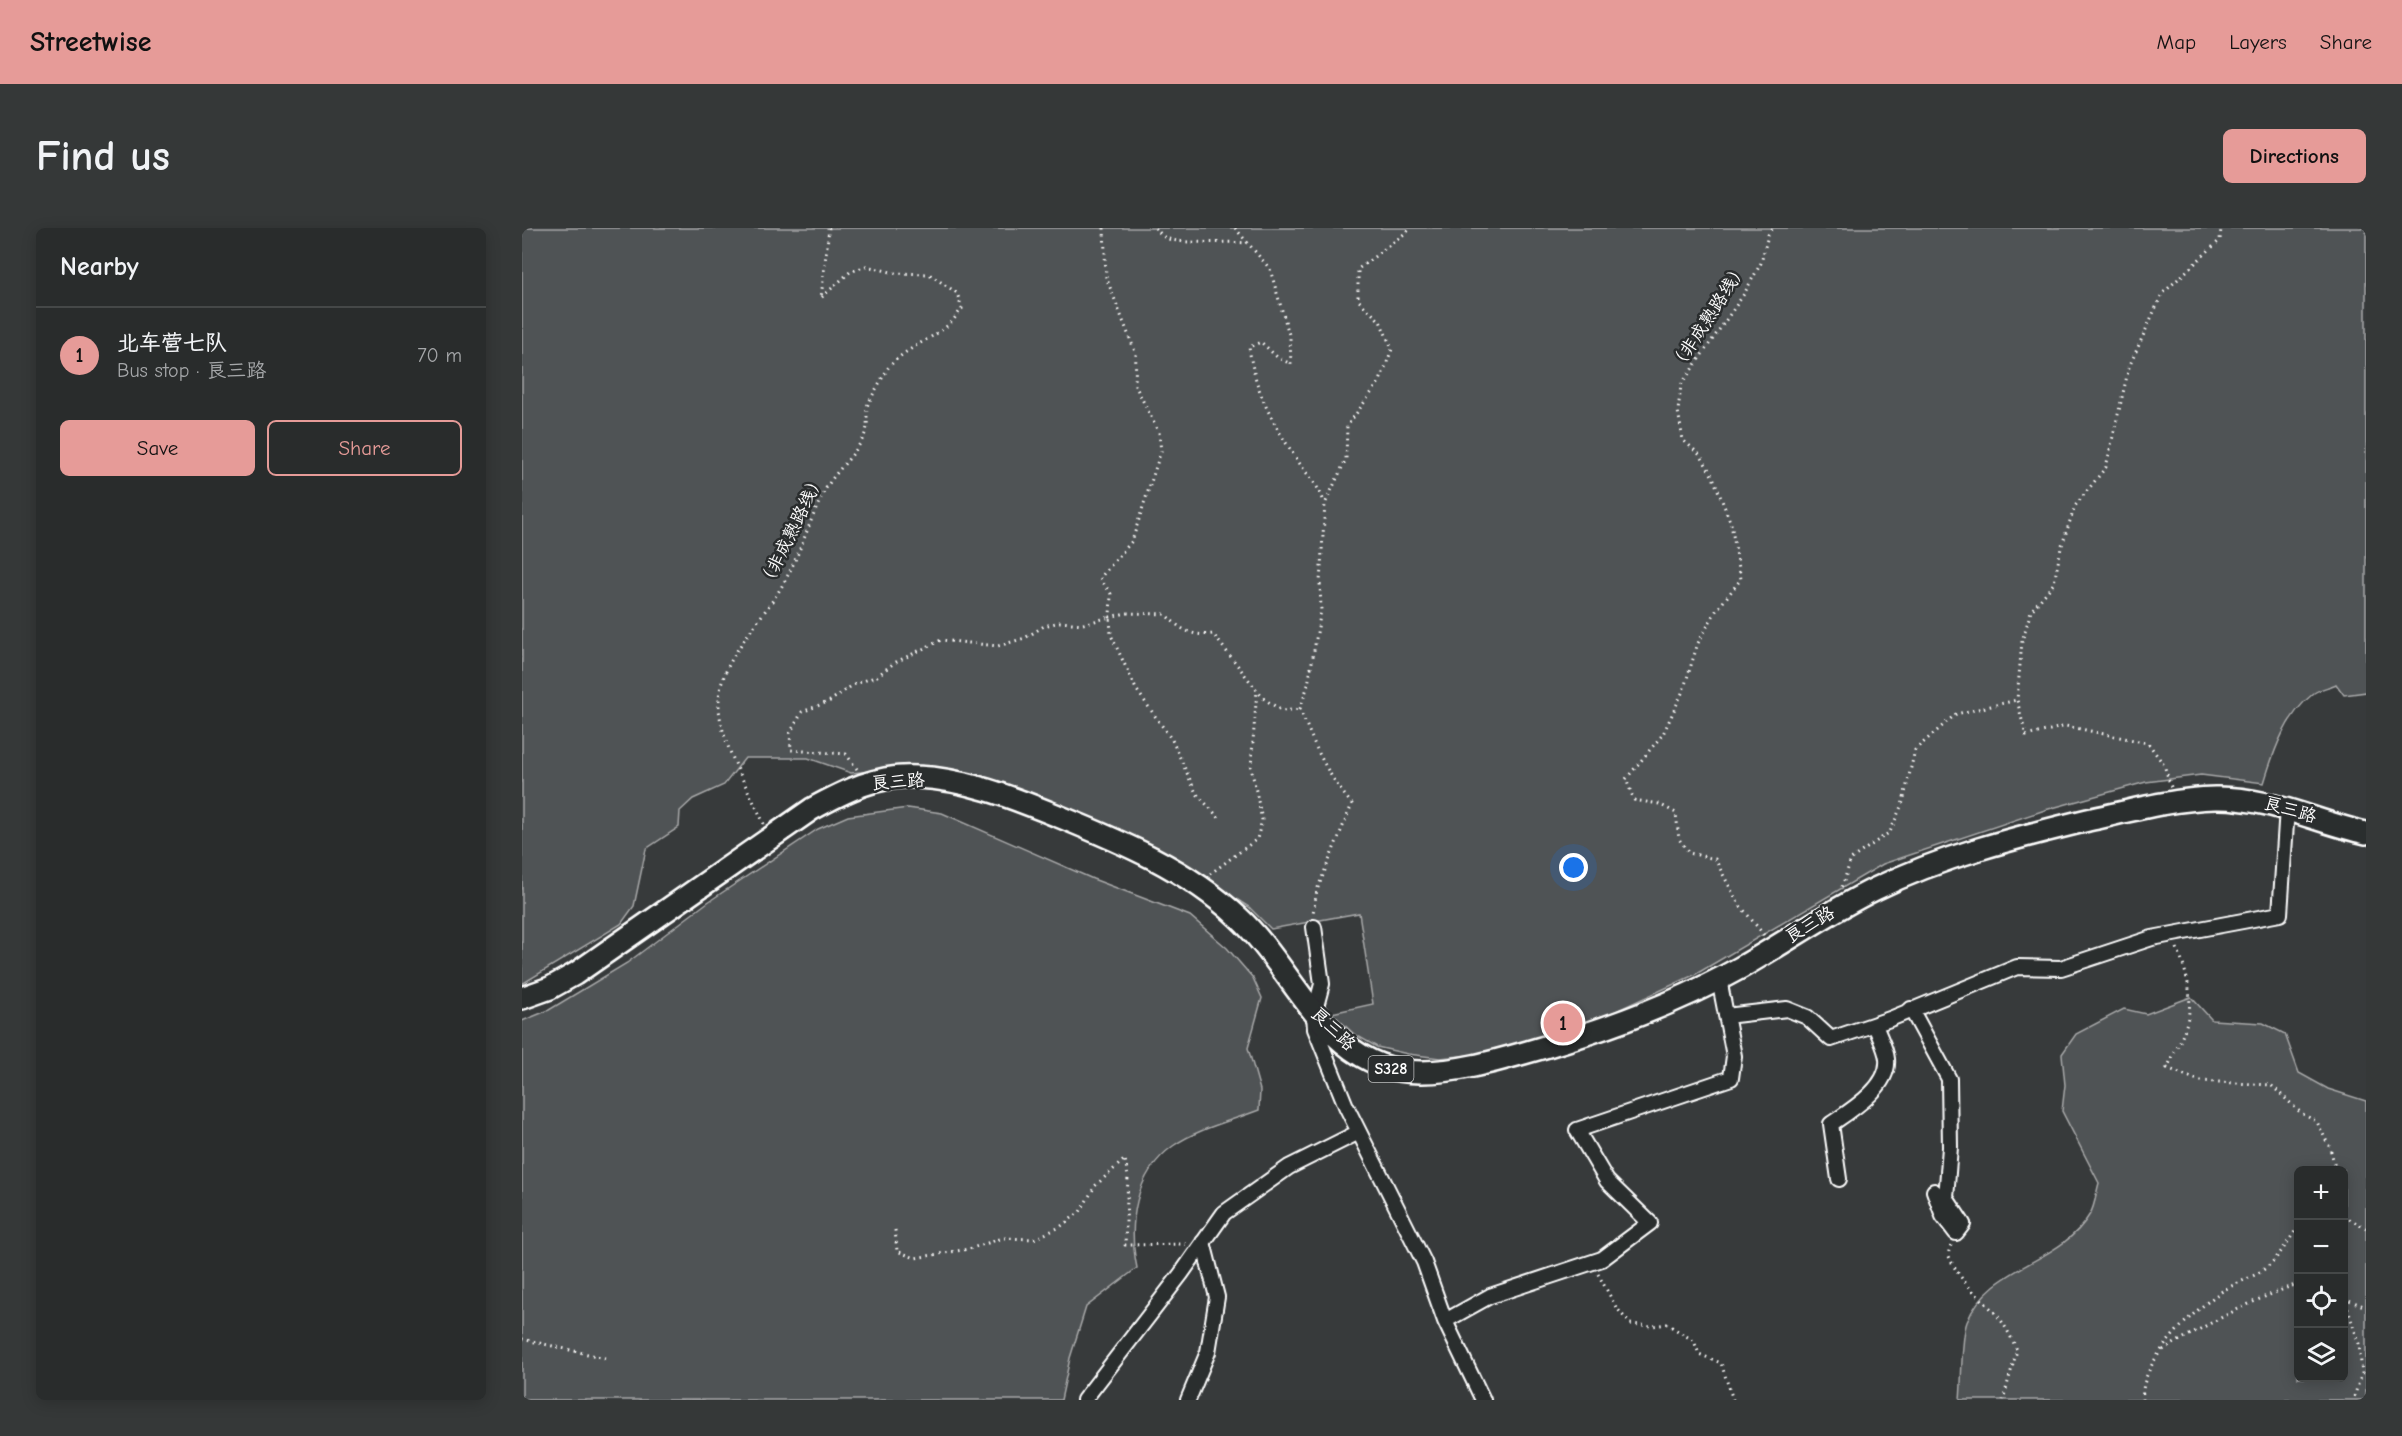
<!DOCTYPE html>
<meta charset="utf-8">
<style>
:root{--surface:#292c2c;--page:#353838;--text:#f1f3f6;--muted:#a5a7a9;--line:#454848;--accent:#e69b98}
body{margin:0;font-family:"Comic Neue","LXGW WenKai TC",sans-serif;background:var(--page);color:var(--text)}
.controls{position:absolute;right:18px;bottom:18px;display:grid;overflow:hidden;border-radius:9px;box-shadow:0 3px 15px #0003}
.controls button{width:54px;height:54px;display:grid;place-items:center;padding:0;border:0;border-bottom:2px solid var(--line);background:var(--surface);color:var(--text);font:30px sans-serif}
.you{position:absolute;left:1052px;top:640px;width:21px;height:21px;margin:-15px;border:4px solid #fff;border-radius:50%;background:#1a73e8;box-shadow:0 0 0 9px #1a73e833}
.badge{display:grid;place-items:center;width:39px;height:39px;border-radius:50%;background:var(--accent);color:#111;font-size:20px;font-weight:700}
.pin{position:absolute;translate:-50% -50%;border:3px solid #fff;box-shadow:0 2px 6px #0006}
.list{margin:0;padding:0;list-style:none}
h2{display:flex;justify-content:space-between;align-items:center;height:78px;margin:0;padding:0 24px;font-size:26px}
h2 small{font-size:20px;font-weight:400;color:var(--muted)}
.list li{display:grid;grid-template-columns:39px 1fr auto;gap:18px;align-items:center;box-sizing:border-box;height:96px;padding:0 24px;border-top:2px solid var(--line)}
.list b{display:block;font-size:22px;white-space:nowrap}
.list p{margin:0;font-size:20px;white-space:nowrap;color:var(--muted)}
.list em{font-size:20px;font-style:normal;color:var(--muted)}
.actions{display:flex;gap:12px;padding:18px 24px}
.actions a{flex:1;padding:14px 0;border:2px solid var(--accent);border-radius:9px;text-align:center;font-size:21px;color:var(--accent)}
.actions .main{background:var(--accent);color:#111}
.icon{flex:none;width:33px;height:33px;fill:none;stroke:currentColor;stroke-width:2;stroke-linecap:round;stroke-linejoin:round}
.map{position:relative;flex:none;width:1844px;height:1172px;overflow:hidden;border-radius:9px}
header{display:flex;align-items:center;gap:36px;box-sizing:border-box;height:84px;padding:0 30px;background:var(--accent);color:#111}
header strong{font-size:28px}
nav{display:flex;gap:33px;margin-inline-start:auto;font-size:21px}
.intro{display:flex;align-items:center;justify-content:space-between;box-sizing:border-box;height:144px;padding:0 36px}
h1{margin:0;font-size:42px}
.button{padding:15px 27px;border-radius:9px;background:var(--accent);color:#111;font-size:21px;font-weight:700}
main{display:flex;gap:36px;padding:0 36px}
aside{flex:1;background:var(--surface);border-radius:9px;box-shadow:0 3px 15px #0003}
.map>svg:first-child{display:block}
.green{fill:#505354;stroke:#a8a9aa;stroke-width:1.5;fill-rule:evenodd}
.lines{fill:none;stroke-linecap:round;stroke-linejoin:round}
.minor-casing{stroke:#fff;stroke-width:18}
.primary-casing{stroke:#fff;stroke-width:26}
.path{stroke:#fff;stroke-width:3;stroke-dasharray:1.5 4.5;stroke-linecap:butt}
.minor{stroke:#2a2d2e;stroke-width:14}
.primary{stroke:#2a2d2e;stroke-width:21}
.labels{text-anchor:middle;dominant-baseline:central;stroke-width:5;stroke-linejoin:round;paint-order:stroke}
.shield{fill:#2a2d2e;stroke:#bfc0c0;stroke-width:1.5}
.shield-label{font-size:16px;font-weight:bold;fill:#fff}
.street-label{font-size:18px;fill:#fff;stroke:#2a2d2e}
</style>
<header>
<strong>Streetwise</strong>
<nav><a>Map</a><a>Layers</a><a>Share</a></nav>
</header>
<div class="intro"><h1>Find us</h1><a class="button">Directions</a></div>
<main>
<aside>
<h2>Nearby<small></small></h2>
<ul class="list">
<li><span class="badge">1</span><div><b>北车营七队</b><p>Bus stop · 良三路</p></div><em>70 m</em></li>
</ul>
<div class="actions"><a class="main">Save</a><a>Share</a></div>
</aside>
<div class="map">
<svg width="1844" height="1172" viewBox="0 0 1844 1172">
<rect width="100%" height="100%" fill="#373a3b"/>
<filter id="ink" filterUnits="userSpaceOnUse"><feTurbulence type="fractalNoise" baseFrequency=".0167" numOctaves="2"/><feDisplacementMap in="SourceGraphic" scale="12" xChannelSelector="R" yChannelSelector="G"/><feConvolveMatrix kernelMatrix="1 2 1 2 8 2 1 2 1" color-interpolation-filters="sRGB"/></filter>
<g filter="url(#ink)">
<path class="green" d="M0,0H1844V464L1822,467L1814,456C1808,459 1798,461 1792,465C1764,487 1752,522 1742,555L1679,547L1624,554L1523,582L1361,636L1174,746L1081,789L1027,808L982,819L949,827L918,830L886,826L855,819L832,806L810,785L851,776L837,685L749,701L727,679L675,646L381,540L329,545L286,530H223L202,557L171,571L158,583L157,599L124,621L112,678L99,696L0,756Z
M386,580L420,585L571,651L668,688L705,720L731,750L740,770L726,820L738,862L737,882C709,893 675,901 651,918C612,946 606,997 615,1040L564,1079L548,1130L539,1172H0V793L27,782L105,735L186,674L296,601L326,588Z
M1669,769L1690,792L1741,795L1763,806L1777,845L1806,861L1844,873V1172H1438C1440,1153 1439,1109 1445,1094C1468,1036 1538,1037 1568,986C1573,978 1574,965 1577,955L1540,883L1543,857L1540,826L1554,806L1602,781L1624,786ZM1776,942H1822V1150H1776Z"/>
<g class="lines">
<g class="minor-casing">
<path id="minor" d="M792,699L800,756L792,786L793,801L824,878L902,1034L923,1093L968,1068L1080,1031L1128,995L1085,953L1055,902L1209,850L1212,828L1197,751
M1389,781L1427,851L1428,919L1424,970L1441,996L1434,1005L1421,988L1412,963
M1204,788L1265,781L1285,789L1309,811L1368,791L1495,739L1539,740L1630,710L1758,686L1765,580
M1317,951L1309,896C1328,883 1368,859 1365,831C1364,820 1356,807 1353,796
M923,1093L961,1172
M562,1172L659,1046L702,985L767,939L837,904
M666,1172L686,1124L695,1069L681,1014"/>
</g>
<g class="primary-casing">
<path id="primary" d="M0,770L28,760L53,746L290,581C323,563 356,546 395,549C445,551 491,570 536,588C600,614 665,641 716,689C775,743 805,845 900,844C934,844 970,834 1002,825C1077,804 1150,778 1218,740C1264,714 1306,684 1353,661C1421,628 1492,610 1566,592C1607,583 1650,571 1693,570C1748,569 1793,594 1844,605"/>
</g>
<path class="path" d="M582,0L584,49L614,126L613,157L637,205L639,223L610,313L578,350L589,366L588,389L604,385L643,386C658,401 669,409 691,406L741,470L760,483L778,481
M633,0C636,3 640,8 644,10C659,17 706,13 725,15
M713,0L748,41L768,110L769,136L756,130L739,114L727,119C733,165 752,198 778,236C787,249 797,258 802,274
M778,481L786,457L799,382L798,354L803,276L824,231L825,198L858,153L870,121L858,93L836,72V41L890,0
M778,481C792,517 805,547 830,576L795,662L791,685
M335,541L324,526L269,522L268,505L280,484L308,473L331,457L355,448L372,435L419,412L476,418L503,410L522,398L538,394L561,396L588,389L589,407L614,461L650,512L674,565L699,592
M1649,559L1642,537L1626,515L1544,498L1504,508L1495,472L1500,413L1509,383L1532,355L1539,320L1553,278L1584,239L1607,139L1640,66L1698,12L1699,0
M242,596C227,561 195,511 197,472C198,432 241,391 260,358C278,327 287,293 303,262C315,240 336,226 344,203C347,194 343,184 346,176C348,172 364,143 366,140C383,120 405,114 425,98C431,94 435,86 440,81L435,65L407,46L373,45L344,38L328,44L299,70L307,0
M688,646L735,611L740,592L729,539L735,462
M1320,659L1329,631L1368,604L1381,574L1393,522L1434,486L1495,472
M1242,707L1216,675L1193,631L1167,625L1157,611L1154,585L1137,576L1112,572L1104,551L1141,506L1161,463L1176,415L1194,383L1219,351L1209,296L1191,249L1179,228L1161,212L1156,183L1159,157L1222,66L1239,35L1246,7L1251,0
M1655,720C1676,773 1670,792 1645,840L1678,853L1749,857L1779,885L1795,894L1808,920L1814,942
M1822,988L1844,1000
M373,1002L375,1023L393,1030L447,1021L481,1010L512,1011L538,999L558,984L573,958L603,931L606,949L603,1017L664,1016
M1429,1017L1426,1026C1438,1055 1453,1063 1473,1085C1483,1096 1489,1109 1495,1122L1481,1172
M1076,1046L1094,1079L1108,1096L1130,1098L1145,1096L1172,1113L1177,1126L1199,1135L1211,1172
M1822,1069L1837,1116L1840,1145L1831,1172
M1822,1070L1844,1079
M0,1111L83,1130
M1641,1122C1684,1097 1729,1072 1776,1056
M1621,1172C1616,1136 1669,1085 1696,1066C1711,1055 1730,1051 1745,1039C1758,1028 1766,1013 1776,999"/>
<use href="#minor" class="minor"/>
<use href="#primary" class="primary"/>
</g>
</g>
<g class="labels">
<rect class="shield" x="846.5" y="828" width="45" height="26" rx="4.5"/>
<g class="shield-label">
<text x="869" y="841">S328</text>
</g>
<g class="street-label">
<text transform="translate(1187 89) rotate(-57)">（非成熟路线）</text>
<text transform="translate(270 303) rotate(-64)">（非成熟路线）</text>
<text transform="translate(376 554) rotate(-4)">良三路</text>
<text transform="translate(1768 582) rotate(16)">良三路</text>
<text transform="translate(1288 697) rotate(-31)">良三路</text>
<text transform="translate(811 801) rotate(44)">良三路</text>
</g>
</g>
</svg>
<div class="controls">
<button>+</button>
<button>−</button>
<button><svg class="icon" aria-label="locate" viewBox="0 0 24 24"><circle cx="12" cy="12" r="6"/><path d="M12 2v4M12 18v4M2 12h4M18 12h4"/></svg></button>
<button><svg class="icon" aria-label="layers" viewBox="0 0 24 24"><path d="M12 4l9 5-9 5-9-5zM3 14l9 5 9-5"/></svg></button>
</div>
<div class="you"></div>
<div class="pin badge" style="left:1041px;top:795px">1</div>
</div>
</main>
